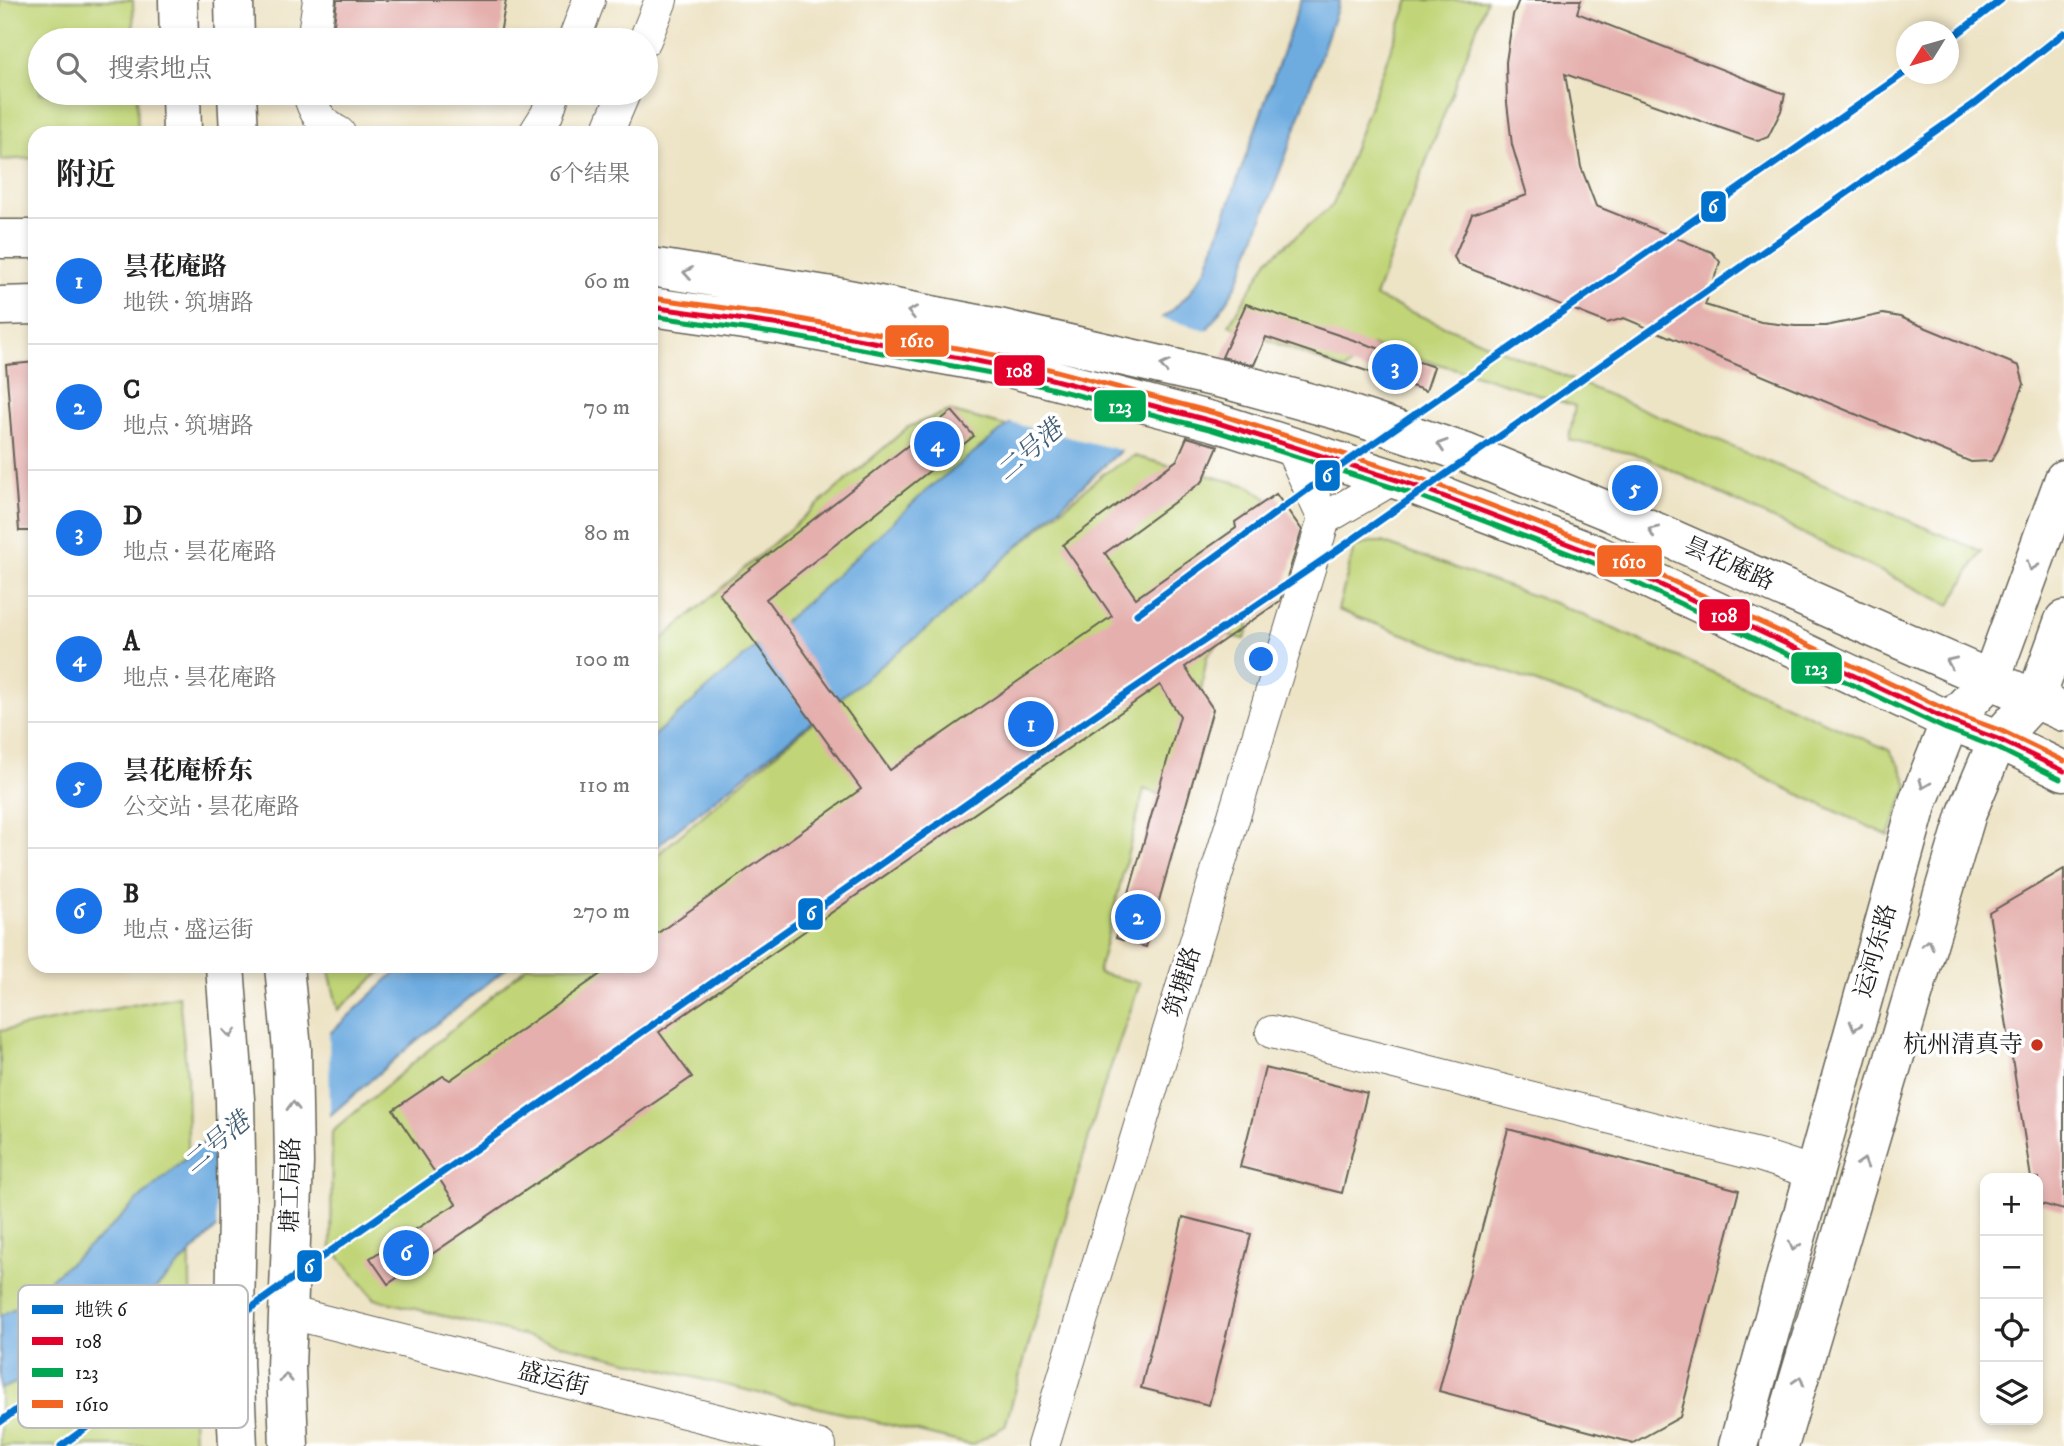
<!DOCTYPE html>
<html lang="zh">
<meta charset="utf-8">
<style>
:root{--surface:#fff;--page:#f6f6f6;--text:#222;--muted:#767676;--line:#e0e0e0;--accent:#1a73e8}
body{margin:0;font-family:"IM FELL DW Pica","Noto Serif SC",serif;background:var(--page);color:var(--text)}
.controls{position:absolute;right:21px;bottom:21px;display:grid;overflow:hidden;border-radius:14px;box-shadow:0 4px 10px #0003}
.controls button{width:63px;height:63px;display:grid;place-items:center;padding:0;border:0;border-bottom:2px solid var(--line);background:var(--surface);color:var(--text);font:35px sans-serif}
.compass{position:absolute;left:1896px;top:21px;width:63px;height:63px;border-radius:50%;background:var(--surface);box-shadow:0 4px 10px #0003;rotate:233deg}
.you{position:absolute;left:1262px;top:660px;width:24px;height:24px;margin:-18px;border:5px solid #fff;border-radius:50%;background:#1a73e8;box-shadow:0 0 0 10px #1a73e833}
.badge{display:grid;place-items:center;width:46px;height:46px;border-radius:50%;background:var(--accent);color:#fff;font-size:23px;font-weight:700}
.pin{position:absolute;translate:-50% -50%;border:4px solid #fff;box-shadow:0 2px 7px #0006}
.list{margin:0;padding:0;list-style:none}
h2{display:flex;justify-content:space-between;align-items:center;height:91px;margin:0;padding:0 28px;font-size:30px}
h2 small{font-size:23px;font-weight:400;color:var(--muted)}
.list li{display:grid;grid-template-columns:46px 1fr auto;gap:21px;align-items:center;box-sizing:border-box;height:126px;padding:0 28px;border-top:2px solid var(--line)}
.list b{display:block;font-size:26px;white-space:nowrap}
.list p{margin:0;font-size:23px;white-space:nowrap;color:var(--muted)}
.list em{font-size:23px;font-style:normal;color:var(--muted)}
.icon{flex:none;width:38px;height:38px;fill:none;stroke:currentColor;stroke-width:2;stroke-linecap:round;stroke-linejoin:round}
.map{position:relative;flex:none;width:2064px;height:1446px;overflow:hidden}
.search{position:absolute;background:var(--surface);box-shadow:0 4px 10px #0003;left:28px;top:28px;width:630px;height:77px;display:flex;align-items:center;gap:18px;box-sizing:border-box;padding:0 24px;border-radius:38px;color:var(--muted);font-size:26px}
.panel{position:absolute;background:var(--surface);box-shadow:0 4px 10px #0003;left:28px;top:126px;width:630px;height:847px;border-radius:21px}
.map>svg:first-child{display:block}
.green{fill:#c1d578;stroke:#6e784a;stroke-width:2}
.water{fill:#6eace0;stroke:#45647e;stroke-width:2}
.pier{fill:#ede3c5}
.building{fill:#e4afac}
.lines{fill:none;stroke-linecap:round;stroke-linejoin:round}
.minor-casing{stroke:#656257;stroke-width:34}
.major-casing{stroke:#656257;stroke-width:41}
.minor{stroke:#fff;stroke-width:32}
.major{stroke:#fff;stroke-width:38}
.bus-1-casing{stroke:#fff;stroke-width:10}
.bus-2-casing{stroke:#fff;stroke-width:10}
.bus-3-casing{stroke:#fff;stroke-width:10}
.bus-1{stroke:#e4002b;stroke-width:5}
.bus-2{stroke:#00a651;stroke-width:5}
.bus-3{stroke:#f26522;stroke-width:5}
.metro-1-casing{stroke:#fff;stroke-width:12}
.metro-1{stroke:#0072ce;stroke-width:7}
.oneway{stroke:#999}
.poi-dot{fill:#c8321e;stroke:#fff;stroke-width:2.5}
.labels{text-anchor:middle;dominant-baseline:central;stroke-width:7;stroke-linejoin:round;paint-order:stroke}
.street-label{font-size:24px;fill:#1c1c1c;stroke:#fff}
.poi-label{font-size:24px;fill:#1c1c1c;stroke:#fff;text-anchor:end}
.water-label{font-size:26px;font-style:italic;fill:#415d74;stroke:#fff}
.key{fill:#fff;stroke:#bbb;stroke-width:2}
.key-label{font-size:19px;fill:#1c1c1c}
.line-badge{stroke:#fff;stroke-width:2.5}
.badge-label{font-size:19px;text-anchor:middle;font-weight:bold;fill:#fff}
</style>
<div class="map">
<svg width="2064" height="1446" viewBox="0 0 2064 1446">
<rect width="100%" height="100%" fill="#fff"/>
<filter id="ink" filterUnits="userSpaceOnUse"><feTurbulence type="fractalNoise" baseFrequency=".0143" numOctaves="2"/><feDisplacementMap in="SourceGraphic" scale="14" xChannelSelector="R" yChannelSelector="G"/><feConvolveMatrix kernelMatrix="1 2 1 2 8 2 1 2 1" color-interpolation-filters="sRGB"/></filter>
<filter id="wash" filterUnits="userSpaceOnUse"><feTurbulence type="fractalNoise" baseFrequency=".00686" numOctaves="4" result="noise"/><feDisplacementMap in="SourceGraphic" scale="28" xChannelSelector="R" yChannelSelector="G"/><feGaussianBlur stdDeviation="1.57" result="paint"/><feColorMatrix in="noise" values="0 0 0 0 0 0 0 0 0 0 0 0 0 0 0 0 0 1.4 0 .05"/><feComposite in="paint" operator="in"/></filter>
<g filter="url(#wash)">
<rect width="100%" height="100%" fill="#ede3c5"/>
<path class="green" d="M0,0H133L134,40H40V93H137L138,133H35V158L0,160Z
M1409,0H1487L1375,297L1981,551L1950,605L1643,456L1569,440L1575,406L1468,372L1371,346L1345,370L1229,325L1268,260L1333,205Z
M949,411L1009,427L651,738V649L908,427Z
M1134,456L1249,486L1270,501L1277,520L1245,639L1226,635L1207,656L1182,802L1144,789L1098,973L1140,983L1102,1092L1005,1426L971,1445L375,1299L331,1247L332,1132L527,966H651V860L1103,474Z
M1370,542H1382L1562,606L1889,750L1900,766L1908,785L1889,836L1648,724L1338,610L1354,548Z
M328,966H388L338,1010Z
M179,996L187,1076L191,1345L194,1446H0V1031Z"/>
<path class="water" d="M1301,0H1340L1289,147L1238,282L1228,300L1119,452L945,614L651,851V738L824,587L929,488L1016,419L1170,312L1187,296L1206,269Z
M402,966H509L416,1041L327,1118L143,1301L66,1359L31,1377L0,1389V1316L18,1306L104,1234L139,1199L338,1026Z"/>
<path class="pier" d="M1157,317L1210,331L1124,451L1007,422Z
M329,1029L330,1121L217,1232L212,1130Z"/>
<g id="blocks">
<path class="building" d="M337,0H506L499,40H332Z
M1519,0H1581L1577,13L1785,94L1781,111L1768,137L1758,141L1565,74L1581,167L1596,206L1712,252L1720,262L1705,305L1761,322L1795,326H1826L1883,314L1900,317L2019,366L2024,384L1998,450L1991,461L1971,462L1624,318L1607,323L1458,264L1454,257L1472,214L1527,195L1512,145L1507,103L1506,62L1513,15Z
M1246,304L1434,367L1426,391L1266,337L1254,365L1222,357Z
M35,362V531H19L6,365Z
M952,411L974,436L766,599L890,770L1112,616L1063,545L1177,460L1187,437L1218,446L1203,481L1105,553L1136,598L1236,528L1235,522L1276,494L1302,530L1280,601L1185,667L1213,709L1146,947L1116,938L1180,716L1160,685L659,1032L692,1077L388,1284L370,1258L456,1204L393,1110L443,1076L450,1080L612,966H651V938L861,789L719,593Z
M2064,869V1210L2038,1203V1178H2031L1989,913Z
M1265,1068L1367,1093L1342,1193L1240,1167Z
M1508,1129L1739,1190L1680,1417L1633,1443L1439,1391Z
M1183,1217L1251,1234L1209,1405L1141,1388Z"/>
</g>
</g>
<g filter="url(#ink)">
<use href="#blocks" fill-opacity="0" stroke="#656257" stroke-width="2"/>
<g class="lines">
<g class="minor-casing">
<path id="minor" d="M313,40L319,0
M574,40L589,0
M645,40L661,0
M309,93C313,112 322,124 339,133
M535,133L547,114L554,93
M607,133L624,93
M1324,519L1392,479
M1272,1032L1762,1156L1814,1173
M287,1312L820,1446
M1043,1446L1324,519L1290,446"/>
</g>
<g class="major-casing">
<path id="major" d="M178,0L179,40
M234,0L235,40
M181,93L182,133
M237,93L239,133
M0,239H35
M651,267L832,296L1003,329L1231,381L1340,411L1466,453L1613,513L2064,712
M0,306L35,305
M651,307L781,325L998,365L1215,422L1419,487L1597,555L1950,721L1998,739L2064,771
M225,966L235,1099L237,1214L234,1363L238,1446
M284,966L292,1049L294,1163L286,1367L289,1446
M1738,1446L1918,802L1950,721L1991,679L2064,479
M1779,1446L1967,813L1998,739L2036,698L2064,620"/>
</g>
<use href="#minor" class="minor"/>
<use href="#major" class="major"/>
<g class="bus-1-casing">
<path id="bus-1" d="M651,307L781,325L998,365L1215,422L1419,487L1597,555L1950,721L1998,739L2064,771"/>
</g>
<g class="bus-2-casing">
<path id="bus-2" d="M651,316L780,334L996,374L1213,430L1416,495L1594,563L1946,729L1995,747L2060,779"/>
</g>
<g class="bus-3-casing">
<path id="bus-3" d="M652,298L783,316L1000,356L1218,414L1422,479L1600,547L1953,713L2002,731L2064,761"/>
</g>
<use href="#bus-1" class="bus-1"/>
<use href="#bus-2" class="bus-2"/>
<use href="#bus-3" class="bus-3"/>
<g class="metro-1-casing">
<path id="metro-1" d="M1948,41L2001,0
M1137,614L1318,482L1906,72
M0,1422L105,1344
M61,1446L312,1264L1045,749L1339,549L1974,104L2064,33"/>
</g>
<use href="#metro-1" class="metro-1"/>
</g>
<defs><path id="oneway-chevron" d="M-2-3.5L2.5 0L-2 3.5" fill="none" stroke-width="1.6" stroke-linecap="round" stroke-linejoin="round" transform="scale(1.75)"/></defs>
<g class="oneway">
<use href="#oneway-chevron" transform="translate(688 273) rotate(-171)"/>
<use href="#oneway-chevron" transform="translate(912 312) rotate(-169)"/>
<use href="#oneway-chevron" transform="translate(1165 366) rotate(-167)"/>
<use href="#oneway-chevron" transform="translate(1442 445) rotate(-162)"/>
<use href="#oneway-chevron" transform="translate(1653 531) rotate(-156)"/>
<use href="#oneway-chevron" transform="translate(2032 566) rotate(110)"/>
<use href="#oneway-chevron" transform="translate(1951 662) rotate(-156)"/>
<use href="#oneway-chevron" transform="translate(1924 784) rotate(112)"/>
<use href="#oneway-chevron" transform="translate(1928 944) rotate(-73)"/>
<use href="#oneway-chevron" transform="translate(1855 1026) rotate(106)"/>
<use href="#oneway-chevron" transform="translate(230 1033) rotate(86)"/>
<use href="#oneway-chevron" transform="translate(293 1106) rotate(-91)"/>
<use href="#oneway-chevron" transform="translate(1863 1163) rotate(-73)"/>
<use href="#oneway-chevron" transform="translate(1794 1246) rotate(106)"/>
<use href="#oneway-chevron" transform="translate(286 1378) rotate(-92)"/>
<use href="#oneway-chevron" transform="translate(1799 1381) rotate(-73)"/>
</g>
</g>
<circle class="poi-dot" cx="2037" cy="1045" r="7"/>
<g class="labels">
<g class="street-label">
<text transform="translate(1729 564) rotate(24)">昙花庵路</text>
<text transform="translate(1876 951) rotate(-74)">运河东路</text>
<text transform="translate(1183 982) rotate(-73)">筑塘路</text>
<text transform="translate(291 1185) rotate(-89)">塘工局路</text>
<text transform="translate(553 1379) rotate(14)">盛运街</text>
</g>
<g class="poi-label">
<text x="2023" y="1045">杭州清真寺</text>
</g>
<g class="water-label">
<text transform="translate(1030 451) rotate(-41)">二号港</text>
<text transform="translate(217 1143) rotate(-40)">二号港</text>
</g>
</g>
<rect x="18" y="1285" width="230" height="143" rx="10" class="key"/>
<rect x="32" y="1305" width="31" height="9" fill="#0072ce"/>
<rect x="32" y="1337" width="31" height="8" fill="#e4002b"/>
<rect x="32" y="1368" width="31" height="9" fill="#00a651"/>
<rect x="32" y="1400" width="31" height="8" fill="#f26522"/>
<g class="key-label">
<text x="75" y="1316">地铁 6</text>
<text x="75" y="1348">108</text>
<text x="75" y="1379">123</text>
<text x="75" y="1411">1610</text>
</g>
<g class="line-badge">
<rect x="1700" y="190" width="27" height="33" rx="7" fill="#0072ce"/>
<rect x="884" y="324" width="66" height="34" rx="7" fill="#f26522"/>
<rect x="993" y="354" width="53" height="33" rx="7" fill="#e4002b"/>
<rect x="1093" y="389" width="54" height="34" rx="7" fill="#00a651"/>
<rect x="1314" y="459" width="27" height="33" rx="7" fill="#0072ce"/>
<rect x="1596" y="544" width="67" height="34" rx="7" fill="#f26522"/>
<rect x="1698" y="598" width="53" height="34" rx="7" fill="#e4002b"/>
<rect x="1790" y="651" width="53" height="34" rx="7" fill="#00a651"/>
<rect x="797" y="897" width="27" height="34" rx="7" fill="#0072ce"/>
<rect x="296" y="1249" width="27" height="34" rx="7" fill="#0072ce"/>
</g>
<g class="badge-label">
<text x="1713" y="213">6</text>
<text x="917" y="347">1610</text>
<text x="1019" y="377">108</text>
<text x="1120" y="413">123</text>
<text x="1327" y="482">6</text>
<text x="1629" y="568">1610</text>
<text x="1724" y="622">108</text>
<text x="1816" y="675">123</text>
<text x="811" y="920">6</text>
<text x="309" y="1273">6</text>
</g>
</svg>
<div class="controls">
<button>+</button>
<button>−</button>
<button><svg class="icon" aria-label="locate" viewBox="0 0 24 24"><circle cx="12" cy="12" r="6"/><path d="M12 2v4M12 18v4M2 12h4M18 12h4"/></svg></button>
<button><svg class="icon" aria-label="layers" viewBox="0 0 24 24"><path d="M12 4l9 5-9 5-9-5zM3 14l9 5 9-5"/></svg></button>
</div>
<svg class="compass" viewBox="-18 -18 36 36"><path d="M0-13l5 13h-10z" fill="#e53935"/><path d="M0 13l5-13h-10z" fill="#767676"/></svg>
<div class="you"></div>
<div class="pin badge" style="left:1031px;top:724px">1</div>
<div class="pin badge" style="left:1138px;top:917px">2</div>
<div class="pin badge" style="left:1395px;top:367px">3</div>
<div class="pin badge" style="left:937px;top:444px">4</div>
<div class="pin badge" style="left:1635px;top:488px">5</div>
<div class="pin badge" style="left:406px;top:1253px">6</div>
<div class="search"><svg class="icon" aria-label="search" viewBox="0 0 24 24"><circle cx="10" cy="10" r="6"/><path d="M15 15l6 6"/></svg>搜索地点</div>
<section class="panel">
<h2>附近<small>6个结果</small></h2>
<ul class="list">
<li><span class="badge">1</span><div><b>昙花庵路</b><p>地铁 · 筑塘路</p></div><em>60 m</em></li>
<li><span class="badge">2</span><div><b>C</b><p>地点 · 筑塘路</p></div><em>70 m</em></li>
<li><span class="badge">3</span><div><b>D</b><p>地点 · 昙花庵路</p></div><em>80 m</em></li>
<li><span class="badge">4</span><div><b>A</b><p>地点 · 昙花庵路</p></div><em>100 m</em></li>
<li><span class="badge">5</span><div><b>昙花庵桥东</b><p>公交站 · 昙花庵路</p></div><em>110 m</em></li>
<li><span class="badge">6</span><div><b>B</b><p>地点 · 盛运街</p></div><em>270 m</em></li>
</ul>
</section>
</div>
